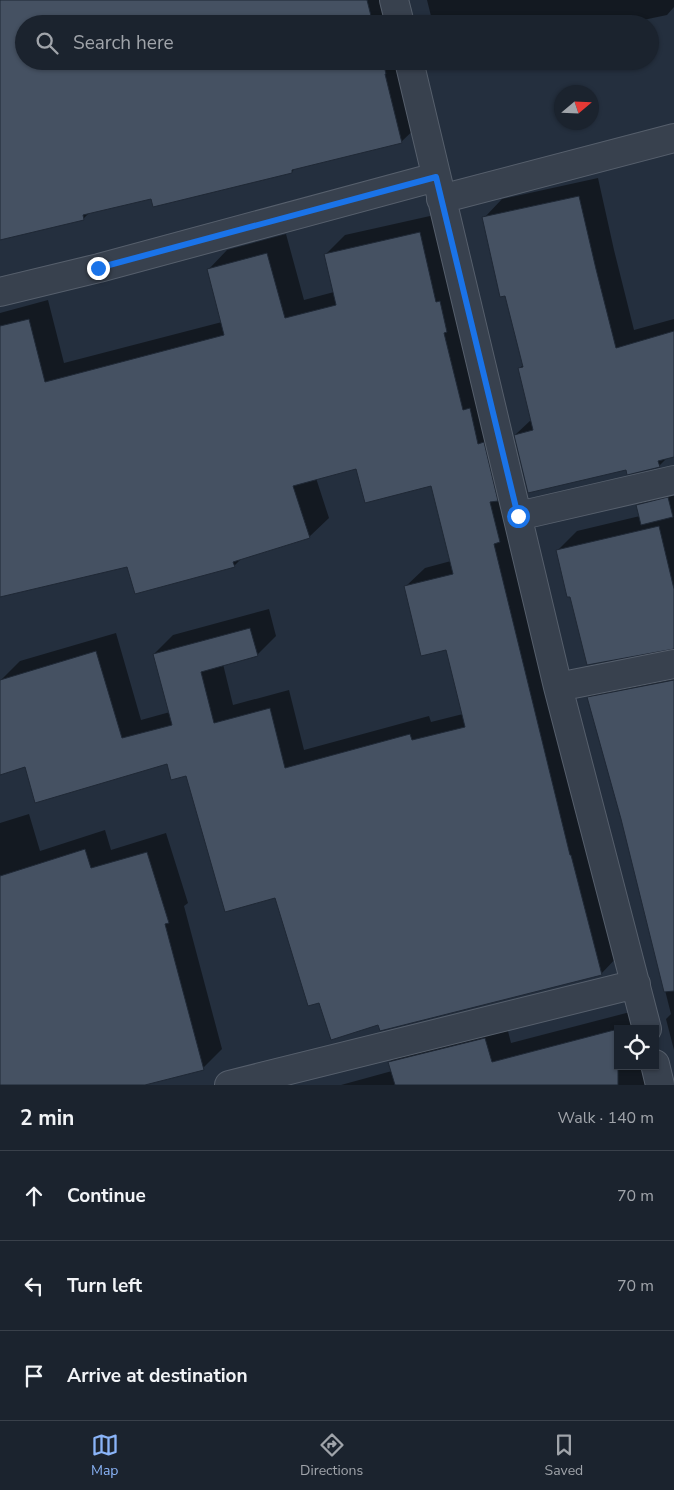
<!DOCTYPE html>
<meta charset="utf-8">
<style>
:root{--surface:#1b232e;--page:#242b36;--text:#f1f3f6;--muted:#a0a4aa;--line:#39404a;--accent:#8ab4f8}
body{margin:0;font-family:"Nunito Sans",sans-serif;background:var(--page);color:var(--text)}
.controls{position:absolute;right:15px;bottom:15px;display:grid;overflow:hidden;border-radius:0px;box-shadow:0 1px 4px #0004}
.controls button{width:45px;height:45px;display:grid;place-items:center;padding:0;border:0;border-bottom:1px solid var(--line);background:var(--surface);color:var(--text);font:25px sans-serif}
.compass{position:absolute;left:554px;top:85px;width:45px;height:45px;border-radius:50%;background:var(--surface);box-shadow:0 1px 4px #0004;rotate:71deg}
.stop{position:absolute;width:15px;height:15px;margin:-11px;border:4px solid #1a73e8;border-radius:50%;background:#fff}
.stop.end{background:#1a73e8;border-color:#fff;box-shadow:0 1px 5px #0008}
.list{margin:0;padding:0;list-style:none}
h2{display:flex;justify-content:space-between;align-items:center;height:65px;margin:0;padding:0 20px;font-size:21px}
h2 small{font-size:16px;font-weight:400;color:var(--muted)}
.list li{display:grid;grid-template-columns:32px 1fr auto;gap:15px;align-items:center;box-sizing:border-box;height:90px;padding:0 20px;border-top:1px solid var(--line)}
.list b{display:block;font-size:19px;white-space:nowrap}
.list em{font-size:16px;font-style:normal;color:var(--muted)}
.icon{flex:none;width:28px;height:28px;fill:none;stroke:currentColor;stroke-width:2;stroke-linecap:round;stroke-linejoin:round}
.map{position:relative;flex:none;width:674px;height:1085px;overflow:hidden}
.search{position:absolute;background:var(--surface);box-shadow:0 1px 4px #0004;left:15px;right:15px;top:15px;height:55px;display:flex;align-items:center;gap:12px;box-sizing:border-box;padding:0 18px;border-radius:28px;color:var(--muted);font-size:19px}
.sheet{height:335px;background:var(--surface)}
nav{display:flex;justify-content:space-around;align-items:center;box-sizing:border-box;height:70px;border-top:1px solid var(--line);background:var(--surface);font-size:14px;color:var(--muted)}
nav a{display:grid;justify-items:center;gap:2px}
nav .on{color:var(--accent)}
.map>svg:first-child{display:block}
.shadow{fill:#0007}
.building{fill:#455162;stroke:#1f2835}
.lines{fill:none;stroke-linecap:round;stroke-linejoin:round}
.minor-casing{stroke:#565f6c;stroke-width:30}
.minor{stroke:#38414e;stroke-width:28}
.route{stroke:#1a73e8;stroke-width:6}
</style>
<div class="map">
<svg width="674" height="1085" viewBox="0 0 674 1085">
<rect width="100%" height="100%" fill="#242f3e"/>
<path class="shadow" d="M0,0H391L397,24H24V61H404L420,124L401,142L295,168L292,172L152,197L90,212L84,218L0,239Z
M427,0H674V7L667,15L624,24H433Z
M442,61H466L443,66Z
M598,178L614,250L634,330L674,319V456L667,458L659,466L515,435L532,419L520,368L524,364L484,218L502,199Z
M439,214L620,954L601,974L379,1024L320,1001L276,897L187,774L168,762L26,766L0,774L1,680L20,661L116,633L141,720L170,712L154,654L173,635L269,609L276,636L257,655L223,664L233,705L289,690L304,750L429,716L431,722L463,714L447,649L405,587L425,568L451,561L432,485L357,468L316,478L329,518L309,537L242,558L234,566H128L0,596V313L48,300L64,363L222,322L208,270L227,250L286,234L304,300L334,292L326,254L345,235Z
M674,482V648L558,550L577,531L640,516L637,505L657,486Z
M674,665V1050L666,1019L671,1014L622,819L588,698L608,678Z
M29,814L40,851L105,830L111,850L166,833L188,903L184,906L222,1049L203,1068L140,1085H0V823Z
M634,1011L639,1029H618V1066H649L654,1085H341L392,1071L390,1062L409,1042L505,1019L511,1043Z"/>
<path class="building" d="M0,0H367L373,24H24V61H383L386,74H385L402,143L292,170V173L153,207L151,199L83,215L84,220L0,240Z
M579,196L596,269L616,348L674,331V457L658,461L660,467L627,475L626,470L528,493L514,435L533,430L518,368L523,367L505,296L500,297L482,217Z
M420,232L436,302L440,301L447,332L444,333L463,410L470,408L478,444L484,442L498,501L490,502L500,542L494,544L570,855H571L602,975L380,1031L378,1025L331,1040L319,1003L308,1006L275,898L225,912L186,776L171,780L167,764L35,803L25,767L0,775V680L96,651L122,738L172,725L153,654L250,628L258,656L201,672L214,723L270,708L285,768L410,734L412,740L465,727L446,650L421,656L404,586L453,574L431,486L365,503L356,469L293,486L310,538L233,562L235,567L135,594L127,567L0,597V326L29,319L45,382L224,335L207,269L267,253L285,318L336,305L324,254Z
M668,497L673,517L641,525L636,505Z
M659,526L674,589V649L587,665L570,597H567L556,550Z
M674,680V991L664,992L621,819L587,697Z
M85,849L91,868L147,852L169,923L165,924L204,1070L145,1085H0V876Z
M618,1029V1085H395L388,1062L485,1038L492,1062Z"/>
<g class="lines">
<g class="minor-casing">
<path id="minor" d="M394,0L400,24
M409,61L558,687L647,1029
M441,199L674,138
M0,292L99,268L436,177
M518,516L674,480
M558,687L674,664
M655,1064L660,1085
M229,1085L636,984"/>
</g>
<use href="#minor" class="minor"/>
</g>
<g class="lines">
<path class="route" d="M98,268L436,177L518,516"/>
</g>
</svg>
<div class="controls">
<button><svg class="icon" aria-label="locate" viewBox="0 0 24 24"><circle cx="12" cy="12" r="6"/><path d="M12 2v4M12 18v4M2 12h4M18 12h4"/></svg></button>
</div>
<svg class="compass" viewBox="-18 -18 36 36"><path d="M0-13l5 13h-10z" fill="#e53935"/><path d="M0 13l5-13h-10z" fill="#a0a4aa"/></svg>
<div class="stop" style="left:518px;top:516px"></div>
<div class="stop end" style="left:98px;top:268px"></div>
<div class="search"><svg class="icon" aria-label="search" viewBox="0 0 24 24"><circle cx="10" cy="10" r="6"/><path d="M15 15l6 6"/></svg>Search here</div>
</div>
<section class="sheet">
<h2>2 min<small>Walk · 140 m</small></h2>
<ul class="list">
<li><svg class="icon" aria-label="ahead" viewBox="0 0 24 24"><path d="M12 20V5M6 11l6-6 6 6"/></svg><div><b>Continue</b></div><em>70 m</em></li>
<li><svg class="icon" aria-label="left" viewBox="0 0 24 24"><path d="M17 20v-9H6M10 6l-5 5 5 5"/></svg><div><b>Turn left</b></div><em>70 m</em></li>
<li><svg class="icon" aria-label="arrive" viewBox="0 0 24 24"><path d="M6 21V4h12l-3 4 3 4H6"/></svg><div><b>Arrive at destination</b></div></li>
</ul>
</section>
<nav>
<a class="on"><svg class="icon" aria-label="map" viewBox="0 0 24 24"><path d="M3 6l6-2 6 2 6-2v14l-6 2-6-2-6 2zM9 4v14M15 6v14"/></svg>Map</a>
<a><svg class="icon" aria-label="directions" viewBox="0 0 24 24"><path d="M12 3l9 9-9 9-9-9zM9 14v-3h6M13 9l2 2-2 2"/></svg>Directions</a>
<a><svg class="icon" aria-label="saved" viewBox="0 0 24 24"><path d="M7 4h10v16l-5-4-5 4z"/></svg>Saved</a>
</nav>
